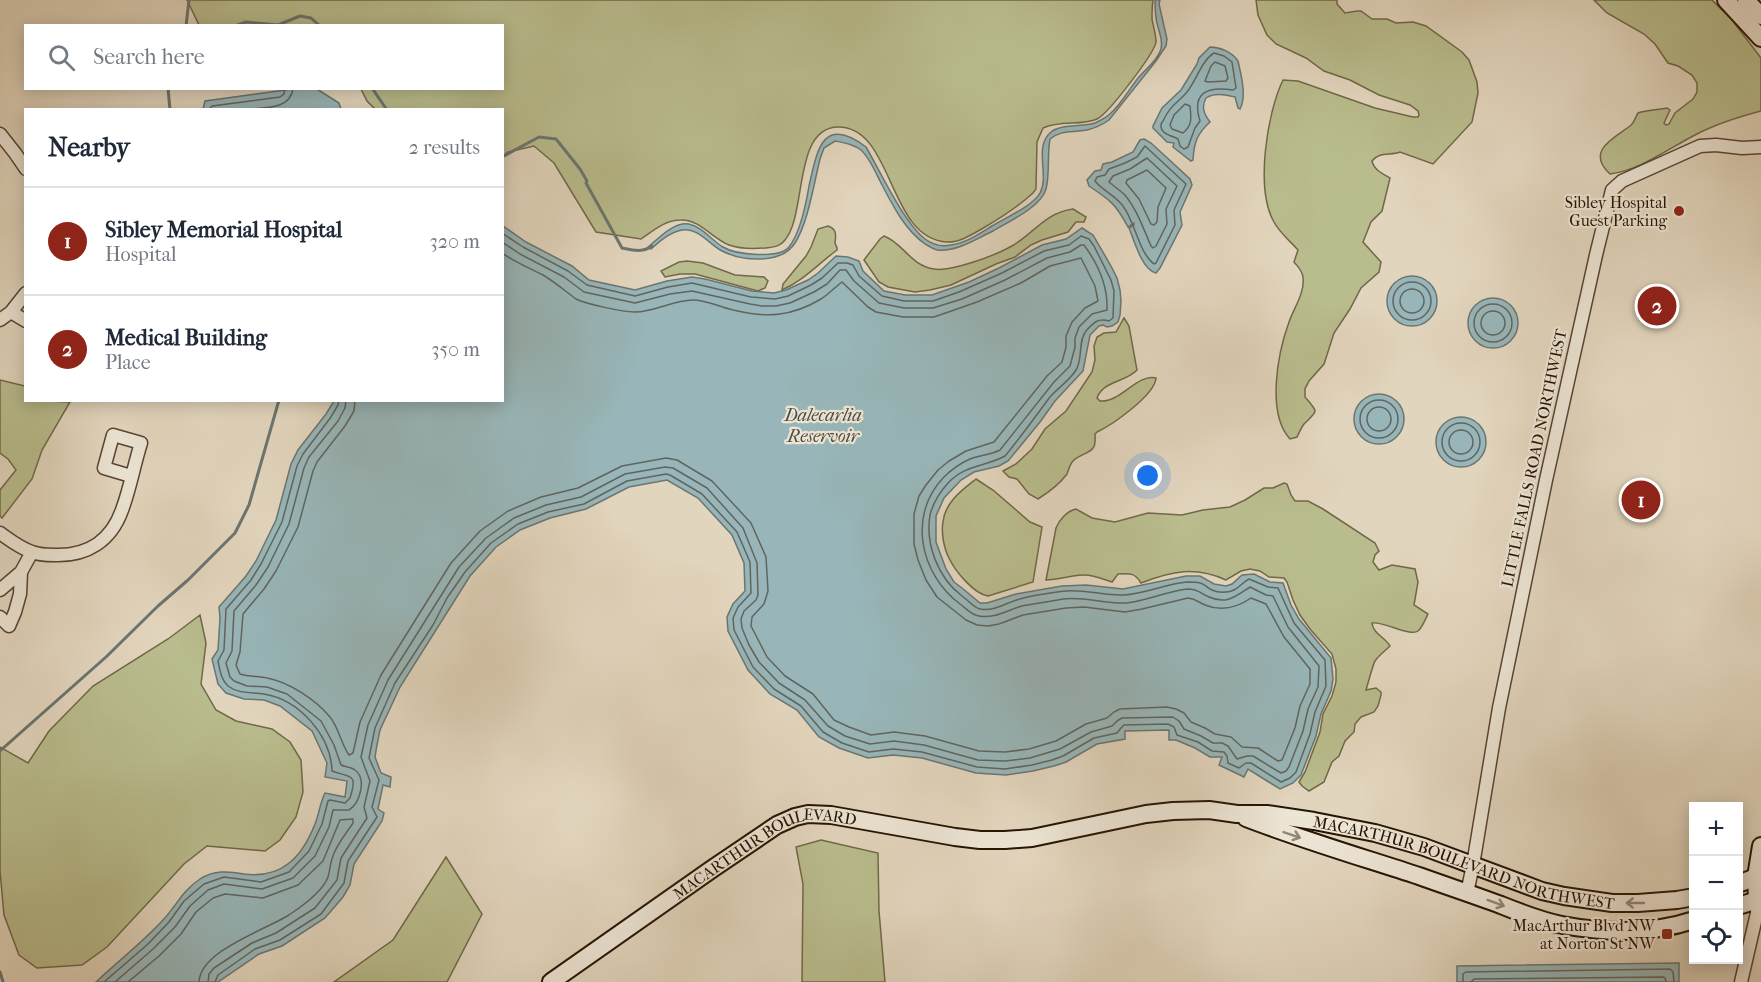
<!DOCTYPE html>
<meta charset="utf-8">
<style>
:root{--surface:#fff;--page:#f6f6f7;--text:#1f2937;--muted:#747a83;--line:#e0e1e3;--accent:#8f2418}
body{margin:0;font-family:"IM FELL French Canon",serif;background:var(--page);color:var(--text)}
.controls{position:absolute;right:18px;bottom:18px;display:grid;overflow:hidden;border-radius:0px;box-shadow:0 3px 15px #0003}
.controls button{width:54px;height:54px;display:grid;place-items:center;padding:0;border:0;border-bottom:2px solid var(--line);background:var(--surface);color:var(--text);font:30px sans-serif}
.you{position:absolute;left:1148px;top:476px;width:21px;height:21px;margin:-15px;border:4px solid #fff;border-radius:50%;background:#1a73e8;box-shadow:0 0 0 9px #1a73e833}
.badge{display:grid;place-items:center;width:39px;height:39px;border-radius:50%;background:var(--accent);color:#fff;font-size:20px;font-weight:700}
.pin{position:absolute;translate:-50% -50%;border:3px solid #fff;box-shadow:0 2px 6px #0006}
.list{margin:0;padding:0;list-style:none}
h2{display:flex;justify-content:space-between;align-items:center;height:78px;margin:0;padding:0 24px;font-size:26px}
h2 small{font-size:20px;font-weight:400;color:var(--muted)}
.list li{display:grid;grid-template-columns:39px 1fr auto;gap:18px;align-items:center;box-sizing:border-box;height:108px;padding:0 24px;border-top:2px solid var(--line)}
.list b{display:block;font-size:22px;white-space:nowrap}
.list p{margin:0;font-size:20px;white-space:nowrap;color:var(--muted)}
.list em{font-size:20px;font-style:normal;color:var(--muted)}
.icon{flex:none;width:33px;height:33px;fill:none;stroke:currentColor;stroke-width:2;stroke-linecap:round;stroke-linejoin:round}
.map{position:relative;flex:none;width:1761px;height:982px;overflow:hidden}
.search{position:absolute;background:var(--surface);box-shadow:0 3px 15px #0003;left:24px;top:24px;width:480px;height:66px;display:flex;align-items:center;gap:15px;box-sizing:border-box;padding:0 21px;border-radius:0px;color:var(--muted);font-size:22px}
.panel{position:absolute;background:var(--surface);box-shadow:0 3px 15px #0003;left:24px;top:108px;width:480px;height:294px;border-radius:0px}
.map>svg:first-child{display:block}
.green{fill:#b9bc8d;stroke:#706848;stroke-width:1.5}
.water{fill:#98b6b9;stroke:#6b7571;stroke-width:1.5}
.lines{fill:none;stroke-linecap:round;stroke-linejoin:round}
.shore{stroke:#60655e;stroke-width:1.5}
.stream{stroke:#6b7571;stroke-width:3}
.minor-casing{stroke:#564432;stroke-width:15}
.secondary-casing{stroke:#271404;stroke-width:20}
.minor{stroke:#ece4d4;stroke-width:12}
.secondary{stroke:#ece4d4;stroke-width:16}
.oneway{stroke:#938676}
.poi-dot{fill:#8f2418;stroke:#ece4d4;stroke-width:2}
.labels{text-anchor:middle;dominant-baseline:central;stroke-width:4.5;stroke-linejoin:round;paint-order:stroke}
.poi-label{font-size:16px;fill:#271404;stroke:#ece4d4;text-anchor:end}
.street-label{font-size:16px;fill:#271404;stroke:#ece4d4}
.water-label{font-size:18px;font-style:italic;fill:#4f4d43;stroke:#ece4d4}
</style>
<div class="map">
<svg width="1761" height="982" viewBox="0 0 1761 982">
<rect width="100%" height="100%" fill="#e2d5bd"/>
<filter id="stains"><feTurbulence type="fractalNoise" baseFrequency=".00333" numOctaves="4"/><feColorMatrix values="0 0 0 0 .2 0 0 0 0 .09 0 0 0 0 .02 0 0 0 .5 -.17"/></filter>
<radialGradient id="worn" r=".72"><stop offset=".6" stop-color="#630" stop-opacity="0"/><stop offset="1" stop-color="#630" stop-opacity=".3"/></radialGradient>
<path class="green" d="M187,0H1153C1152,6 1152,13 1152,19C1153,26 1156,34 1156,42C1154,54 1108,114 1097,119C1081,126 1061,120 1043,128L1037,142L1036,189L1033,193C1018,207 1002,217 985,227C974,233 960,243 947,242C887,239 894,125 837,127C793,129 807,214 785,240C780,247 773,247 765,248C753,249 740,249 729,245C713,239 699,219 681,220C665,220 654,230 641,239L596,232L554,163L534,146L508,152L503,156L502,110L375,109L367,101L361,89L502,88V26L199,25Z
M1256,0H1337V4L1345,13L1357,11H1361L1372,19H1387L1396,23L1413,22L1426,26L1462,52L1469,60L1477,82L1478,93L1472,122L1433,164L1400,152C1390,156 1380,151 1372,161C1374,170 1383,174 1390,178L1382,211L1371,222L1363,242L1381,262L1379,272L1361,288L1350,309L1334,333L1324,364L1309,381L1305,389V397C1319,413 1318,410 1304,424C1301,428 1299,433 1297,437L1290,439C1266,413 1278,352 1289,322C1294,308 1305,292 1303,278C1303,271 1298,267 1294,262L1298,250C1290,241 1279,232 1274,222C1255,189 1267,113 1283,80L1298,81L1375,108L1413,117H1418L1419,115L1418,111L1410,105L1379,95L1350,80L1324,71L1306,58L1276,44L1267,35L1258,15Z
M1594,0H1712L1732,20L1761,58V111C1738,117 1716,124 1695,135C1668,149 1640,170 1610,174C1585,151 1614,138 1630,126C1634,123 1635,118 1638,113C1647,110 1658,110 1667,108L1670,110L1664,123L1666,125L1669,124L1675,113L1693,99L1697,92V83L1692,75L1678,66L1668,63L1655,44L1644,34L1607,13Z
M1073,209L1086,217L1084,222H1076L1068,232L1042,240L1031,245L1015,257L996,264L951,285L930,290L915,292L888,287L879,282L864,260L880,239L884,236C902,242 911,266 934,269C950,272 994,256 1010,247C1033,235 1044,213 1073,209Z
M828,226C837,229 836,235 835,243L837,248V250C818,264 803,281 782,290L783,284L806,256L811,247L818,229Z
M687,261L703,263L735,275L764,277L768,281L765,288L758,291L695,274H680L665,277L661,271L679,262Z
M1124,318L1129,326L1137,370C1126,382 1103,381 1097,398L1100,401C1120,403 1138,373 1156,378C1155,395 1112,425 1097,432L1095,434C1095,439 1096,445 1093,448C1089,454 1078,455 1073,461C1070,464 1069,469 1067,474C1059,485 1049,492 1038,499L1029,494L1017,479L1009,477L1003,471L1016,464L1032,449L1045,429L1066,411L1092,372L1095,360L1094,346L1097,337L1104,333L1116,332Z
M0,380L25,386L26,400L70,402L42,450L32,479L2,518L0,516V490L16,470L8,459L0,453Z
M976,479L993,490L1030,522L1042,527L1033,582L988,596C974,594 955,571 949,558C944,549 941,532 943,522C945,502 962,490 976,479Z
M1284,483L1287,484L1291,495L1295,501H1308L1323,509L1375,543L1379,551L1375,555L1373,562L1379,570L1392,565L1415,569L1418,582L1414,605L1428,614C1426,618 1422,628 1418,631C1410,637 1384,621 1372,623C1373,634 1385,637 1390,646C1385,651 1378,656 1375,661C1373,664 1367,687 1366,690L1376,688L1381,692V695L1378,706L1374,712L1361,717L1355,724L1354,732L1345,741L1339,756L1332,762L1324,782L1309,791L1302,786L1299,782L1305,772L1320,732L1323,714L1332,696L1336,682V669L1332,654L1310,629L1300,615L1293,600L1287,582L1284,578L1269,577L1260,571L1250,569L1241,571L1226,580C1195,566 1172,571 1141,583C1135,573 1130,573 1118,574L1112,582C1103,579 1092,574 1082,575C1070,576 1059,579 1046,580L1056,528C1059,520 1067,511 1076,509L1092,518L1115,522L1148,513L1182,515L1203,510L1230,507L1245,500L1264,488H1273Z
M200,615L206,643L201,684L216,710L236,721L272,729L290,742L301,760L303,792L296,817L280,840L265,851L207,846L184,864L107,947L82,965L37,968L19,955L4,915L0,871V747L28,763L49,731L93,686L168,639Z
M821,840L878,853L879,911L885,982H802L803,884L796,847Z
M446,857L482,914L447,982H334L393,940Z"/>
<path class="water" d="M1155,0H1160L1159,4L1167,39L1166,46L1156,61L1109,120C1102,125 1095,128 1087,130C1072,133 1063,129 1050,139C1047,155 1050,174 1046,189C1041,207 1008,222 993,231C976,239 957,252 937,250C932,249 929,246 925,244C904,229 892,204 880,181C875,171 869,157 861,150C853,144 845,143 835,141L824,148L820,159C814,183 808,223 795,243C781,265 742,261 722,251C710,245 698,227 682,230C670,232 660,241 651,249L647,248C658,239 674,221 689,224C703,227 712,241 723,247C736,255 779,259 789,247C800,233 806,204 809,186C817,151 822,114 866,147C880,171 904,223 925,239C932,244 942,247 951,245C966,243 979,234 992,226C1005,218 1033,206 1040,193C1050,175 1033,147 1051,132C1060,124 1083,127 1095,123C1101,120 1106,118 1111,113C1122,103 1129,89 1139,77C1146,69 1158,60 1161,49C1163,40 1160,35 1158,27C1155,18 1155,9 1155,0Z
M1210,47C1220,47 1232,52 1238,61C1241,75 1247,96 1240,109L1238,108L1235,97C1226,95 1215,92 1206,98C1201,107 1204,114 1210,122C1197,134 1194,142 1193,160L1191,161L1173,147L1174,143L1167,142L1153,128V126L1162,108L1181,90L1197,64L1199,58Z
M300,88L317,89L339,103L341,109H203L205,101Z
M1144,139L1151,143L1190,179L1192,185L1180,212L1182,225L1160,268L1156,273C1142,270 1134,240 1129,228L1134,225V223L1128,227C1116,204 1110,200 1089,186L1087,180L1095,171L1101,170L1103,164L1112,162L1133,152L1140,140Z
M503,226L526,242L572,266L589,280L635,290L667,281L692,277L705,279L752,291L774,293L786,290L808,280L818,273L836,256L848,257L859,261L863,271L884,291L905,295H932L969,282L999,268L1042,245L1066,239L1082,228L1093,235L1111,266L1117,278L1120,290L1121,301L1120,315L1118,322L1112,326L1107,327L1103,325L1099,326L1090,335L1083,371L1055,401L1040,422L1008,461L999,466L974,472L961,480L944,498L936,516V542L946,569L954,582L962,588L980,603H987L1016,594L1062,586L1086,585L1123,589L1186,576H1200L1214,584L1226,586L1232,584L1242,575L1254,574L1270,582L1283,583L1291,605L1299,619L1331,658L1333,679L1331,691L1321,714L1316,736L1301,775L1293,783L1280,789L1248,769L1244,777L1219,765L1222,757H1210L1195,748L1176,740H1169V730L1125,731V739L1097,744L1066,762L1054,766L1033,771L1006,775L976,773L922,758L893,755L868,758L839,748L819,737L797,710L770,694L748,670L728,631L727,617L733,604L745,591L744,563L732,535L698,498L667,480L629,487L586,509L550,518L520,530L496,547L470,576L400,687L380,730L377,745L375,757L381,773L391,777L390,787L383,785L378,809L384,813L382,821L354,864L350,885L343,897L325,918L282,946L259,954L218,982H96C118,961 143,942 163,920C177,905 182,891 200,879C214,870 228,871 244,874C282,879 302,857 315,824C319,814 320,803 325,793L345,797L347,781L325,777L327,763L312,731L280,706L264,700L244,699L226,693L218,684L212,659L218,650L220,618L219,607L246,576L256,561L276,520L291,464L298,450L326,414L334,401L502,400Z
M1387 301a25 25 0 1 1 50 0a25 25 0 1 1-50 0Z
M1468 323a25 25 0 1 1 50 0a25 25 0 1 1-50 0Z
M1354 419a25 25 0 1 1 50 0a25 25 0 1 1-50 0Z
M1436 442a25 25 0 1 1 50 0a25 25 0 1 1-50 0Z
M1679,963V982H1457V966Z"/>
<g class="lines">
<path class="shore" d="M1214,53L1224,56L1232,62L1236,88L1233,90C1208,86 1191,92 1200,121L1195,128L1188,147L1184,149L1180,146L1178,139C1173,136 1160,134 1161,125C1161,123 1162,122 1163,121C1171,104 1177,104 1187,92C1196,81 1202,60 1214,53Z
M1215,62L1225,66L1228,78L1226,81L1208,82L1205,81L1211,66Z
M1185,104L1190,106C1191,117 1193,125 1183,133L1172,129L1170,125L1174,115Z
M209,110L212,106L280,97L284,94L285,88
M240,110C258,107 291,112 293,88
M1145,146L1186,184L1174,210L1175,225L1156,263L1154,264C1139,253 1135,222 1123,206C1115,195 1103,191 1095,181L1097,177L1105,175L1109,169L1125,163L1137,157Z
M1147,158L1177,186L1166,209L1167,224L1156,246L1153,248L1151,246C1143,228 1137,209 1124,194C1119,190 1114,186 1109,182L1113,176L1130,169Z
M1147,170L1166,188L1158,207L1157,222L1154,225L1151,224L1139,199L1126,183L1127,180Z
M1393 301a19 19 0 1 1 38 0a19 19 0 1 1-38 0Z
M1400 301a12 12 0 1 1 24 0a12 12 0 1 1-24 0Z
M1474 323a19 19 0 1 1 38 0a19 19 0 1 1-38 0Z
M1481 323a12 12 0 1 1 24 0a12 12 0 1 1-24 0Z
M1360 419a19 19 0 1 1 38 0a19 19 0 1 1-38 0Z
M355,400L354,411L345,426L317,462L313,471L298,527L276,571L264,589L243,614L240,652L236,665L240,674C249,677 258,676 267,678C289,682 316,700 330,717C339,728 341,744 349,755L353,753L360,722L381,675L451,563L480,531L508,511L541,497L578,488L622,466L666,458L677,460L712,481L751,523L766,557L768,591L764,604L752,617L751,626L767,657L785,676L813,694L834,720L849,727L871,735L894,732L925,736L979,751L1005,752L1029,749L1056,741L1086,724L1107,718L1114,712L1120,709L1167,707L1176,709L1184,713L1191,722L1205,728L1215,734L1231,737L1242,747L1258,748L1278,761L1282,760L1295,728L1300,706L1310,684V669L1284,637L1266,604L1251,598C1238,607 1222,612 1205,605C1198,602 1196,599 1188,598L1142,609L1125,612L1084,607L1066,608L1023,615L999,624L988,626L977,625L966,620L937,597L926,580L918,560L914,544V514L919,496L926,485L938,470L949,461L966,451L994,442L1047,376L1062,362L1066,347V336L1072,322L1085,308L1098,301L1095,286L1081,258L1050,266L1021,283L977,302L934,317H903L876,312L868,307L842,282C835,287 829,294 821,299C791,317 766,318 733,310C720,307 706,300 693,300C673,300 652,313 634,312C623,312 586,304 576,299C565,291 555,282 543,275C529,268 515,262 502,253
M1367 419a12 12 0 1 1 24 0a12 12 0 1 1-24 0Z
M1442 442a19 19 0 1 1 38 0a19 19 0 1 1-38 0Z
M1449 442a12 12 0 1 1 24 0a12 12 0 1 1-24 0Z
M104,982L148,944L169,922L184,901L204,884L224,877L261,882L289,872L309,851L322,824L328,801L330,800L345,803L350,798C358,773 351,778 332,771C331,736 300,700 264,694C252,692 238,694 228,686C221,680 220,670 218,661L224,650L226,609L251,580L261,564L282,522L297,466L303,454L331,417L338,405L339,400
M115,982L153,949L175,927L190,906L208,890L224,884L262,889L293,878L315,856L329,827L333,810H349C360,803 367,779 355,770C351,767 345,767 341,765L334,745L321,721L287,694L267,687L247,686L234,681L230,677L226,663L232,651L234,611L256,585L268,567L289,524L304,468L309,457L338,421L345,408L346,400
M128,982L159,956L181,934L196,912L213,898L225,894L263,898L298,885L323,861L340,820L353,819V823C346,834 335,846 332,859C330,864 330,871 328,877C323,891 301,907 289,915C265,930 200,951 199,982
M208,982L209,974L214,968L252,943L276,933L315,908L337,880L341,858L367,818L364,807L370,781L361,757L368,725L388,680L459,567L486,538L514,518L546,505L581,497L625,474L665,467L673,468L707,488L743,528L757,563L758,595L756,600L744,611L741,619L742,628L749,645L759,662L779,683L805,700L828,726L845,736L870,744L894,741L924,745L978,760L1005,761L1030,758L1060,749L1091,732L1112,726L1117,721L1122,718L1173,717L1179,721L1184,729L1201,736L1213,743H1222L1228,746L1237,759L1247,756H1253L1281,773L1286,771L1289,767L1303,731L1308,709L1318,687L1319,666L1288,627L1273,596L1266,595L1250,587C1236,596 1227,605 1209,597C1200,593 1198,589 1188,589C1167,591 1147,601 1126,603C1104,604 1084,596 1063,599C1049,602 1035,603 1022,606C1007,610 995,619 979,616C971,615 966,608 960,604C920,574 907,515 944,477C951,470 961,463 970,459C980,455 991,455 1000,450L1054,382L1070,366L1075,347V338L1079,327L1092,314L1107,310C1108,287 1098,264 1084,245H1081L1070,252L1047,258L1005,280L962,299L933,308H904L879,303L854,281L846,270H840L827,284L814,292L790,303L776,306H762L750,304L692,291L670,294L635,303L584,292L564,277L520,254L502,242
M215,982L218,975L255,949L280,940L321,914L344,883L348,861L377,817L372,807L379,780L369,758L375,728L395,683L433,625L447,598L465,572L491,543L518,524L548,512L584,504L627,481L666,474L670,475L702,494L737,532L750,562L751,593L738,607L733,618L734,630L753,667L774,689L801,706L823,732L842,743L869,752L893,749L922,752L977,767L1005,769L1032,765L1052,760L1063,756L1094,738L1117,733L1121,728L1124,725L1168,724L1174,727L1177,735L1198,742L1212,751L1224,752L1227,756L1228,763L1239,768L1246,763H1251L1281,782L1290,778L1296,772L1310,734L1315,712L1326,686L1325,660L1294,623L1278,588L1268,587L1249,579C1243,582 1240,587 1234,590C1228,593 1218,593 1212,590C1207,588 1205,584 1200,583C1196,582 1191,582 1187,582C1165,584 1145,594 1124,595C1104,596 1085,589 1065,591C1050,593 1034,595 1020,599C1007,602 994,612 980,609C973,607 968,600 962,596C938,578 925,544 930,515C933,503 940,492 948,483C966,464 985,467 1005,456C1021,437 1035,417 1050,397C1058,388 1070,380 1076,370C1083,359 1078,340 1086,331C1094,322 1098,318 1109,321L1113,318L1114,291L1111,280L1094,246L1089,239L1081,236L1069,245L1044,251L1002,273L959,292L933,301H904L882,296L859,276L853,265L847,263H838L822,278L811,285L788,296L775,299L751,297L692,283L668,287L635,296L587,285L568,271L523,247L502,233
M1463,982V974L1466,972L1670,969L1673,972L1674,982
M1471,982L1474,979L1663,977L1665,978L1666,982"/>
<path class="stream" d="M186,26L189,0
M235,26L246,22L278,25L300,16L311,18L320,26
M168,88L170,110
M372,88L387,110
M502,157L539,137L556,139L580,169L587,181L586,183L622,248C632,250 643,253 652,246
M0,751L106,657L158,606L188,580L235,533L249,505L279,400
M0,972L3,982"/>
<g class="minor-casing">
<path id="minor" d="M0,134L15,153L26,169
M11,312L26,321
M0,320L11,312L26,293
M0,533C10,540 20,548 32,552C39,555 47,555 55,555C87,556 111,541 122,510C130,489 134,465 141,443L113,435L104,468L131,476
M0,590L21,572
M0,617L9,626L15,612L20,594L21,572L32,552
M1467,893L1473,865L1499,708L1546,480L1596,255L1612,190L1622,181L1700,146L1716,145L1742,148L1761,147
M1741,982L1757,913V900"/>
</g>
<g class="secondary-casing">
<g id="secondary">
<path d="M1726,0L1761,38"/>
<path d="M1746,0L1761,16"/>
<path d="M1246,818C1303,840 1361,857 1419,876C1447,886 1474,895 1501,905C1521,913 1541,921 1562,925C1605,933 1652,934 1694,920"/>
<path d="M1738,884L1761,875"/>
<path d="M1757,900L1756,877L1761,846"/>
<path d="M1738,906L1761,899"/>
<path id="s1" d="M551,982L712,869L777,825L795,817L808,814L831,815L955,837L980,840H1005L1032,838L1146,814L1173,811L1209,810L1237,814H1267L1314,821L1375,833L1424,847L1542,891L1564,896L1612,903H1638L1677,900L1694,897"/>
</g>
</g>
<use href="#minor" class="minor"/>
<use href="#secondary" class="secondary"/>
</g>
<defs><path id="oneway-shaft" d="M-6 0H5M1.5-3L5.5 0L1.5 3" fill="none" stroke-width="1.6" stroke-linecap="round" stroke-linejoin="round" transform="scale(1.5)"/></defs>
<g class="oneway">
<use href="#oneway-shaft" transform="translate(1292 835) rotate(19)"/>
<use href="#oneway-shaft" transform="translate(1496 903) rotate(20)"/>
<use href="#oneway-shaft" transform="translate(1635 903) rotate(180)"/>
</g>
<g class="poi-dot">
<circle cx="1679" cy="211" r="6"/>
<rect x="1661" y="928" width="12" height="12" rx="3"/>
</g>
<g class="labels">
<g class="poi-label">
<text x="1667" y="202">Sibley Hospital<tspan x="1667" dy="18">Guest Parking</tspan></text>
<text x="1655" y="925">MacArthur Blvd NW<tspan x="1655" dy="18">at Norton St NW</tspan></text>
</g>
<g class="street-label">
<text transform="translate(1534 458) rotate(-78)">LITTLE FALLS ROAD NORTHWEST</text>
<text stroke="none"><textPath href="#s1" startOffset="254">MACARTHUR BOULEVARD</textPath></text>
<text stroke="none"><textPath href="#s1" startOffset="976">MACARTHUR BOULEVARD NORTHWEST</textPath></text>
</g>
<g class="water-label">
<text x="823" y="415">Dalecarlia<tspan x="823" dy="21">Reservoir</tspan></text>
</g>
</g>
<rect width="100%" height="100%" filter="url(#stains)"/>
<rect width="100%" height="100%" fill="url(#worn)"/>
</svg>
<div class="controls">
<button>+</button>
<button>−</button>
<button><svg class="icon" aria-label="locate" viewBox="0 0 24 24"><circle cx="12" cy="12" r="6"/><path d="M12 2v4M12 18v4M2 12h4M18 12h4"/></svg></button>
</div>
<div class="you"></div>
<div class="pin badge" style="left:1641px;top:500px">1</div>
<div class="pin badge" style="left:1657px;top:306px">2</div>
<div class="search"><svg class="icon" aria-label="search" viewBox="0 0 24 24"><circle cx="10" cy="10" r="6"/><path d="M15 15l6 6"/></svg>Search here</div>
<section class="panel">
<h2>Nearby<small>2 results</small></h2>
<ul class="list">
<li><span class="badge">1</span><div><b>Sibley Memorial Hospital</b><p>Hospital</p></div><em>320 m</em></li>
<li><span class="badge">2</span><div><b>Medical Building</b><p>Place</p></div><em>350 m</em></li>
</ul>
</section>
</div>
